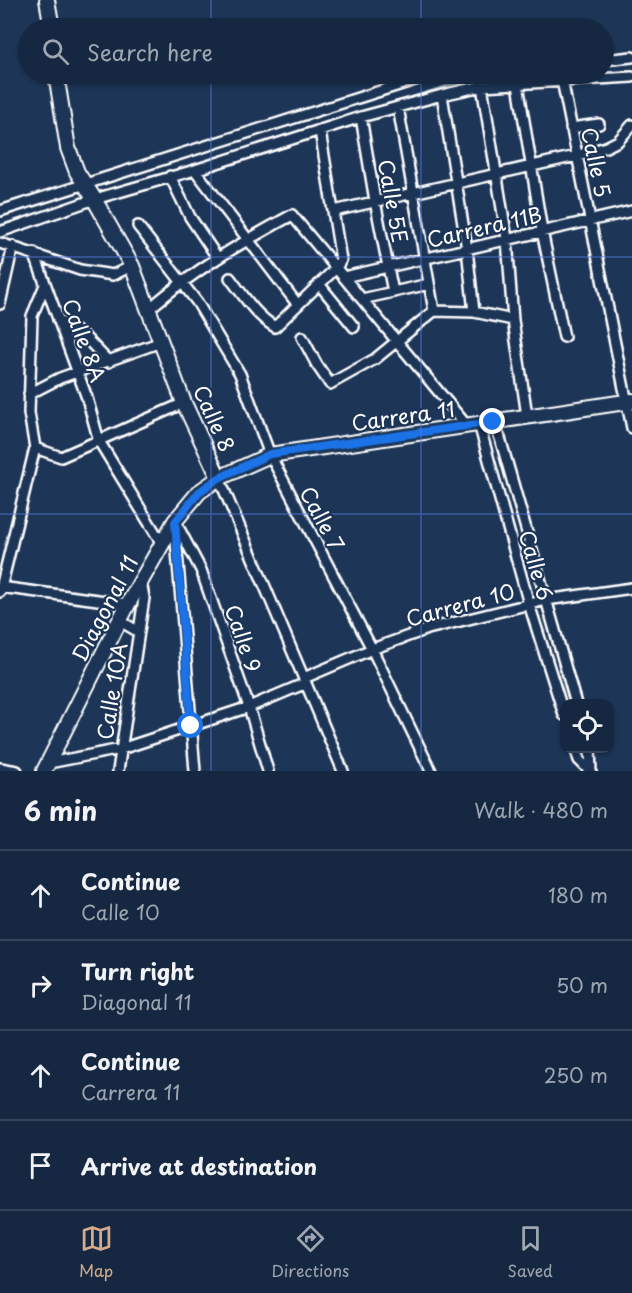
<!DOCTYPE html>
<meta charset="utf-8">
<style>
:root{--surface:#162841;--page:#23344c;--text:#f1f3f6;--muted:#9ea6b1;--line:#35445a;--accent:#d6ab8b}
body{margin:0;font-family:"Playpen Sans",sans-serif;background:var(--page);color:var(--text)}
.controls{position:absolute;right:18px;bottom:18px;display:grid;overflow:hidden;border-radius:12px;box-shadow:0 2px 4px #0004}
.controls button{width:54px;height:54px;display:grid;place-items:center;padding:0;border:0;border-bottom:2px solid var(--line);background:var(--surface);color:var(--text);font:30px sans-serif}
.stop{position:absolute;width:18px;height:18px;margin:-14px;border:4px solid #1a73e8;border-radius:50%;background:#fff}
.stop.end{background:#1a73e8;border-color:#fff;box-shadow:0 2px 6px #0008}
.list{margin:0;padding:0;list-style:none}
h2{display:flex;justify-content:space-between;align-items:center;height:78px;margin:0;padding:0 24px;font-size:26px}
h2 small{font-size:20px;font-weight:400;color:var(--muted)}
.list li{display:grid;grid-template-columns:39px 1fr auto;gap:18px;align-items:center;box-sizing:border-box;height:90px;padding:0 24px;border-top:2px solid var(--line)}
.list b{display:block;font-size:22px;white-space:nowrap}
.list p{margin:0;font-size:20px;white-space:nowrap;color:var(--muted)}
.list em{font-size:20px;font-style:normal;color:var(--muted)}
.icon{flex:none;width:33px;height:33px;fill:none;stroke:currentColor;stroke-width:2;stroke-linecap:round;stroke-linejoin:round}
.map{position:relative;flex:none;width:632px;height:771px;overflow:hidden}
.search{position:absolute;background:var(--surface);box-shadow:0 2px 4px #0004;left:18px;right:18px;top:18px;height:66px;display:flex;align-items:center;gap:15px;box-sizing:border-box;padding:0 21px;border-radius:33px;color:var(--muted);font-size:22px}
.sheet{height:438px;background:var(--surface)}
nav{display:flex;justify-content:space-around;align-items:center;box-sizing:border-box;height:84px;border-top:2px solid var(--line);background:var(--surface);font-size:16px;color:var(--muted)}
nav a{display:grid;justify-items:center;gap:3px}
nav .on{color:var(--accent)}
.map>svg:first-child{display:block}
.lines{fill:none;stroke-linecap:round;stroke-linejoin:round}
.stream{stroke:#8ea8b8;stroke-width:2}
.street-casing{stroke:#fff;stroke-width:14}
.secondary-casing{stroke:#fff;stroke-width:18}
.street{stroke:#1d3557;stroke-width:9}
.secondary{stroke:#1d3557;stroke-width:14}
.route{stroke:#1a73e8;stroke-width:8}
.grid{fill:none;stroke:#567ae2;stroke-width:1.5;stroke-opacity:0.55}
.labels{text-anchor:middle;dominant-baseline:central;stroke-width:4.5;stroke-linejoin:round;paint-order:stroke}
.street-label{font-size:21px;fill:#fff;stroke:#1d3557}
</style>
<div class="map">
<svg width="632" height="771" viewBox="0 0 632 771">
<rect width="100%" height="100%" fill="#1d3557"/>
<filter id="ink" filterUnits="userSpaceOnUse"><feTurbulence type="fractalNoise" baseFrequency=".0167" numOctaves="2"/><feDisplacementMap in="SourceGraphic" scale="12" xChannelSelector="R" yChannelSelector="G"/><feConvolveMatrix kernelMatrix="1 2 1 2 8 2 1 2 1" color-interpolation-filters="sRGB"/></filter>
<g filter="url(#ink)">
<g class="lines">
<path class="stream" d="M604,72L632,71
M376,108L453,84L501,78L582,74
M113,189L302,131
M0,225L73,202"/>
<g class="street-casing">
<path id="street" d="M604,60L632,57
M562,80L632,428
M518,84L542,231L564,337
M482,86L507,239L513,320L527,416
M442,95L467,249L474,312
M398,107L434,311
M361,117L375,201L393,292
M571,128L599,124
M195,170L298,305
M170,176L190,217L217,257
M0,211L434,74
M334,211L576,156L606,147L618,141L632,125
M138,226L197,302L240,374L270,455L372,649L431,771
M0,232L95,199L195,170L361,117L442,95L482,86L632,77
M0,243L80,270L113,275L132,266
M34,253L87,398L99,441L162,544
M344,277L632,211
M230,278C244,296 255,315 275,327L336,268L341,260L320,131
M319,284L354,327
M362,299L429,284
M0,304L13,246
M150,308C196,269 239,244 292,215L468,427
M58,320L85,337L109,362
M302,337L317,365L330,384L375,359L434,311L474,312L513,320
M29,394L60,378L161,342
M493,422L500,438L576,704
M479,424L529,604L564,715
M35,448L61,457L184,403
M219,478L343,771
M175,521L201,570L249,707L268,771
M175,527L195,771
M0,587L128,604
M0,592L35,448L29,413L32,316L45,285
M120,621L139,632
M304,678L372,649L428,629L546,600L632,588
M575,748L579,760L590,771
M590,748L591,771
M49,763L121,749L249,707L306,683
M0,768L17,771
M118,771L144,598L141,581"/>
</g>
<g class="secondary-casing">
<path id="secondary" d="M47,0L52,28
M56,74L68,148L77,172L93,197L132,266L184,403L219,478
M44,771L128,604L175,521L199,492L219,478L270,455L632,401"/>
</g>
<use href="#street" class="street"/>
<use href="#secondary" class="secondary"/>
</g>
</g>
<g class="lines" filter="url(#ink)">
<path class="route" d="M191,726L175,522L199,492L219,478L270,454L493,422"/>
</g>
<path class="grid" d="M211,0V28M421,0V28M211,74V771M421,74V771M0,257H632M0,514H632"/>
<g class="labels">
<g class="street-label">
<text transform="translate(597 162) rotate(78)">Calle 5</text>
<text transform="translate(394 201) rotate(80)">Calle 5E</text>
<text transform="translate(484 226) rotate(-13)">Carrera 11B</text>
<text transform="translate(85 340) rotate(70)">Calle 8A</text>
<text transform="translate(403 415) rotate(-8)">Carrera 11</text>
<text transform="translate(215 418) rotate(66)">Calle 8</text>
<text transform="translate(323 518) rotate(62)">Calle 7</text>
<text transform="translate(537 565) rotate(74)">Calle 6</text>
<text transform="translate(460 604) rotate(-15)">Carrera 10</text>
<text transform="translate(104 608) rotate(-62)">Diagonal 11</text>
<text transform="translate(244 638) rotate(71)">Calle 9</text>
<text transform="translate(111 691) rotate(-81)">Calle 10A</text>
</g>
</g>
</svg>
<div class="controls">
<button><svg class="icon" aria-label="locate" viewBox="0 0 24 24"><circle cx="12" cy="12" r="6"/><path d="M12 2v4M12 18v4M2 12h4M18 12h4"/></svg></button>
</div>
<div class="stop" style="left:191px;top:726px"></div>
<div class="stop end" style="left:493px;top:422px"></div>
<div class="search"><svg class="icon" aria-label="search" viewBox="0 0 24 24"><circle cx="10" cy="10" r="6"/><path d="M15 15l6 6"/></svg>Search here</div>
</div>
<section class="sheet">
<h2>6 min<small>Walk · 480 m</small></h2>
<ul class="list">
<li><svg class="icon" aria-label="ahead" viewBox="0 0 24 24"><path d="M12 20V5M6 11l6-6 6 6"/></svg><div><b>Continue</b><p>Calle 10</p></div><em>180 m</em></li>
<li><svg class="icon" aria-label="right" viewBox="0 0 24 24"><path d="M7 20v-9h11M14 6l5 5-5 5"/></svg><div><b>Turn right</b><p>Diagonal 11</p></div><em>50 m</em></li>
<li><svg class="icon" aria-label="ahead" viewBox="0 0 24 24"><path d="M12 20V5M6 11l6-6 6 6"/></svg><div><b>Continue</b><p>Carrera 11</p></div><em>250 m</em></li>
<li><svg class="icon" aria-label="arrive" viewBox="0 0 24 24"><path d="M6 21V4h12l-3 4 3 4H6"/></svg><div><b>Arrive at destination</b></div></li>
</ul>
</section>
<nav>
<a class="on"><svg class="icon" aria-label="map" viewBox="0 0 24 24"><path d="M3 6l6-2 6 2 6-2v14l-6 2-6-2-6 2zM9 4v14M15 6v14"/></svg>Map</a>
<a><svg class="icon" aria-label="directions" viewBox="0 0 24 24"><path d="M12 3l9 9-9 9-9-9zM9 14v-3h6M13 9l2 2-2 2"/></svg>Directions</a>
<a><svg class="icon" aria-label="saved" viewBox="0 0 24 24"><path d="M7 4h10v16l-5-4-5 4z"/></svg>Saved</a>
</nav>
